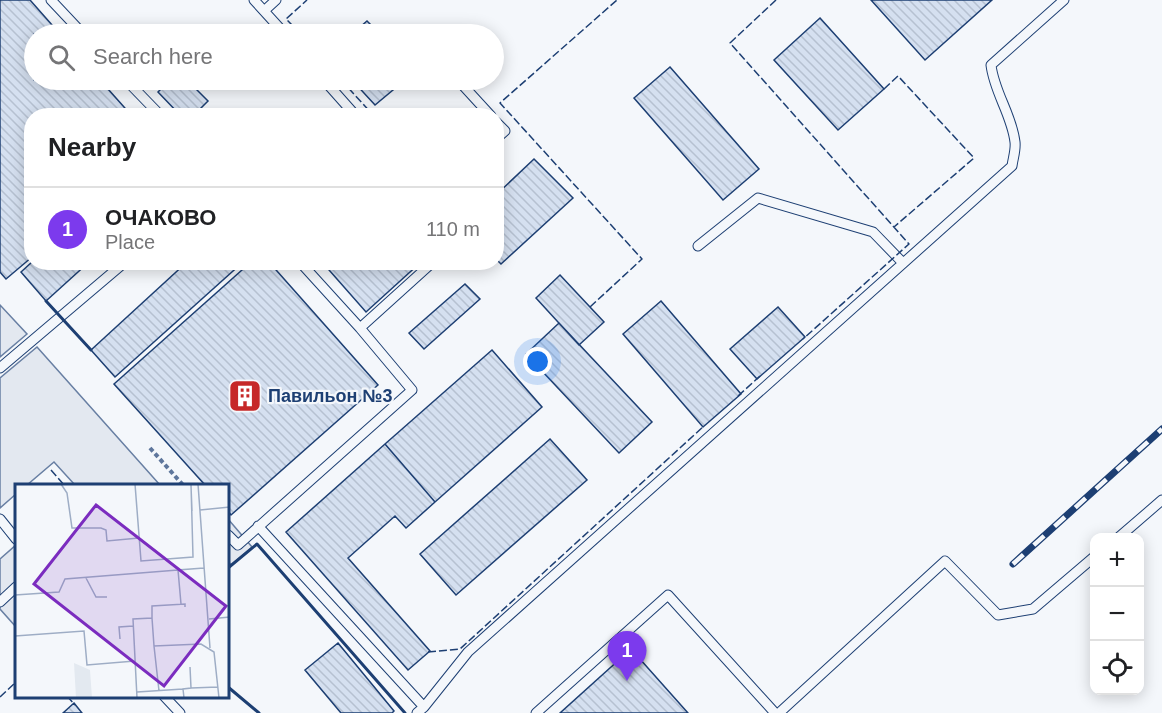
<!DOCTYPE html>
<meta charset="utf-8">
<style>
:root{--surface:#fff;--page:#f2f2f2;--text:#202124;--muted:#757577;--line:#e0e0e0;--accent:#7c3aed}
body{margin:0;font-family:Helvetica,sans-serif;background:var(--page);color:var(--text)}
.controls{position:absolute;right:18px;bottom:18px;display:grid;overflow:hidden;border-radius:12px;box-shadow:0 3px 15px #0003}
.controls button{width:54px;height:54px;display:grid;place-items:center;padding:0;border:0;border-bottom:2px solid var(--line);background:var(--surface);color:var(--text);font:30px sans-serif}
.you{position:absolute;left:538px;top:362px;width:21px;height:21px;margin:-15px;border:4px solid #fff;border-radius:50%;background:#1a73e8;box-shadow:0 0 0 9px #1a73e833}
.badge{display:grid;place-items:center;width:39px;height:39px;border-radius:50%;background:var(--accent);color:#fff;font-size:20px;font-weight:700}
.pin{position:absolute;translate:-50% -50px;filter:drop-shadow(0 2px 3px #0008)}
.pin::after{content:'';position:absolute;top:32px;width:21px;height:18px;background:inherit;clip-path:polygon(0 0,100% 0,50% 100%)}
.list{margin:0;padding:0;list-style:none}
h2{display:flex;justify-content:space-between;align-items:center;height:78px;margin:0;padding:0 24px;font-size:26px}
h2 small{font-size:20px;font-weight:400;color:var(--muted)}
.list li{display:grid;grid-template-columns:39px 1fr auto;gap:18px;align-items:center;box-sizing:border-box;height:84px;padding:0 24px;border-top:2px solid var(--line)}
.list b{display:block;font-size:22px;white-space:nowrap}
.list p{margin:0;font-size:20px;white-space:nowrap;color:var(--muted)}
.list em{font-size:20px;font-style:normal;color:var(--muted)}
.icon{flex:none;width:33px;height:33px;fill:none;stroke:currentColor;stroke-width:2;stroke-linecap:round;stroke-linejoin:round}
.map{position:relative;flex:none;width:1162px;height:713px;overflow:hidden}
.search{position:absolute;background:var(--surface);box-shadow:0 3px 15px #0003;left:24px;top:24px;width:480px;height:66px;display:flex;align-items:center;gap:15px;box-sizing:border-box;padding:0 21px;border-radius:33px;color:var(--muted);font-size:22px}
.panel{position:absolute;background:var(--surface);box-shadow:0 3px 15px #0003;left:24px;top:108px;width:480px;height:162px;border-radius:24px}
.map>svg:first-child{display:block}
.parking{fill:#e3e8f0;stroke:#687fa3;stroke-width:1.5}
.building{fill:url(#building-back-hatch);stroke:#1d3f73;stroke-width:1.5}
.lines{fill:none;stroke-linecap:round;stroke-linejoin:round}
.service-casing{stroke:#1d3f73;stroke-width:11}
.path{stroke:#5e769c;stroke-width:4;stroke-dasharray:4.5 3;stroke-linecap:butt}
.service{stroke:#f4f7fb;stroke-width:9}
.rail-casing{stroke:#1d3f73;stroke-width:7}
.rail{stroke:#f4f7fb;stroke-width:4.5;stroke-dasharray:14;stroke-linecap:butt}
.fence{stroke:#1d3f73;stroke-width:1.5;stroke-dasharray:8 3;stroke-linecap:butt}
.wall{stroke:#1d3f73;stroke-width:3}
.labels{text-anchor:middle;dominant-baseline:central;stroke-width:4.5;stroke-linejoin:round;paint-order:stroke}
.poi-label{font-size:18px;font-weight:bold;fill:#1d3f73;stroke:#f4f7fb;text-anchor:start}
.inset-road{fill:none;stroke:#9eadc5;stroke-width:1.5}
.view{fill:#7b2cbf;fill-opacity:0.15;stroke:#7b2cbf;stroke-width:3}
.inset-edge{fill:none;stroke:#1d3f73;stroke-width:3}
</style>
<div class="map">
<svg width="1162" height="713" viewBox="0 0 1162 713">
<defs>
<pattern id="building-back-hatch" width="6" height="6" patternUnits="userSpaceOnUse" patternTransform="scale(1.5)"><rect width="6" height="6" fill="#d5e0f0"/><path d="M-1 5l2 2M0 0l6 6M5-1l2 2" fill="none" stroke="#b6c1d1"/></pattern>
</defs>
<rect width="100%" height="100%" fill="#f4f7fb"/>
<path class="parking" d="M0,305L27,334L0,357Z
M37,347L160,485H75L54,462L27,485H16V494L0,508V378Z
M228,519L252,547L231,565L228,561Z
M16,545V627L0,609V559Z"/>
<path class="building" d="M0,0H30L60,34H34V80H100L132,116H32V257L6,279L0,272Z
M871,0H992L925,60Z
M820,18L884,89L838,130L774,60Z
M367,21L380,34H352Z
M670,67L759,169L723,200L634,98Z
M170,80H187L208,101L193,116H181L158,92Z
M352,80H405L375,105Z
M534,159L573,198L501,264L496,259V195Z
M32,262H89L46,301L21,272Z
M187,262H243L115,377L91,350Z
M251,262H269L378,385L231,515L228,511V485H205L114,384Z
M322,262H421L366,312Z
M560,275L604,322L579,345L536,298Z
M465,284L480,299L424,349L409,333Z
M661,301L741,394L703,427L623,334Z
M778,307L805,337L757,379L730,349Z
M559,323L652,422L619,453L526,354Z
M492,350L542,407L435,502L385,444Z
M550,439L587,480L456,595L420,554Z
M385,444L435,502L406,528L395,516L348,558L430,651L408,670L286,532Z
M338,643L394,711L392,713H341L305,670Z
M631,649L688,713H560Z
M74,703L82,713H63Z"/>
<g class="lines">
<g class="service-casing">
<path id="service" d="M51,0L83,34
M254,0L285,34
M264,11L276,0
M126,80L161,116
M324,80L356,116
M458,80L491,116
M496,122L505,131L496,139
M698,246L758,198L873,232L903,263
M300,262L360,328
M0,368L125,262
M0,519L16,539
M258,526L424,707L417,713
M228,535L238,545L412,390L360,328L433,262
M1118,538L1162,500
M0,602L16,587
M164,696L180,713
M424,707L468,652L1012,166C1013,158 1016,150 1015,142C1012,115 994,92 991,65L1064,0
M536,713L668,595L775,713
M779,713L945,561L998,615L1033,609L1094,557"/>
</g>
<path class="path" d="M150,448L183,485"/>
<use href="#service" class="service"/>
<g class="rail-casing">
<path id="rail" d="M1013,564L1162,429"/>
</g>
<use href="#rail" class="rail"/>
<path class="fence" d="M776,0L730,43L909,244L803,339
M301,34L286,19L307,0
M341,80L374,116
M884,89L898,76L974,158L894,227
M590,307L642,259L500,103L617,0
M738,396L760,376
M51,470L64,485
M428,652L460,649L704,426
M67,696L75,705
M0,697L16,682"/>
<path class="wall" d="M46,301L91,350
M228,568L257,544L405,713
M228,687L259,713"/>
</g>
<defs>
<g id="building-square" transform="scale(1.725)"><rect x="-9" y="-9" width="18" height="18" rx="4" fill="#c62828" stroke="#f4f7fb"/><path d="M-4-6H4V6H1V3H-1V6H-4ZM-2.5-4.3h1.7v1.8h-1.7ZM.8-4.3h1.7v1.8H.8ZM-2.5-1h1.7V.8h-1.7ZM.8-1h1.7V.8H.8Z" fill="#fff"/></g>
</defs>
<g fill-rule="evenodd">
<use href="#building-square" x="245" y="396"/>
</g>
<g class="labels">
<g class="poi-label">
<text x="268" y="396">Павильон №3</text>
</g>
</g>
<g transform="translate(15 484)">
<rect width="214" height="214" fill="#f4f7fb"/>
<path d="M59,179L75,186L77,214H61Z" fill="#e3e9f0"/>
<path class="inset-road" d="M46,0L52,9L57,44H86L91,46L92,57L124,54M120,0L126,77L178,73L176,0M183,0L195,164M176,2L177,27M185,26L215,23M71,94L81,113H92M0,111L44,108L50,95L163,86M166,120L163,86L189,84M137,134L139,162L186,160L199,168L204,214M194,135L215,133M0,152L69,147L72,181L120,177M105,155L104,143L118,142M139,162L144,207M176,204L203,203M122,208L168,205M122,214L118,135L137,134V122L170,120V123M169,214L168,205L176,204L175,183"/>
<path class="view" d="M81,21L211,122L149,202L19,100Z"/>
<rect width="214" height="214" class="inset-edge"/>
</g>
</svg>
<div class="controls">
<button>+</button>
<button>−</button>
<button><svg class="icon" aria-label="locate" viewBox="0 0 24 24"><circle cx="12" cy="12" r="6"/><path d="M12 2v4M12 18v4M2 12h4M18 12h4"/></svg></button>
</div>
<div class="you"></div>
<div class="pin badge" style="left:627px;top:681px">1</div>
<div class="search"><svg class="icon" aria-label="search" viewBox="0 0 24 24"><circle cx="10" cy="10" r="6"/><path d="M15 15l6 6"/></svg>Search here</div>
<section class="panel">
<h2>Nearby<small></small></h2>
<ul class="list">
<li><span class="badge">1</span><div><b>ОЧАКОВО</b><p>Place</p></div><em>110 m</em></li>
</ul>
</section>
</div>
